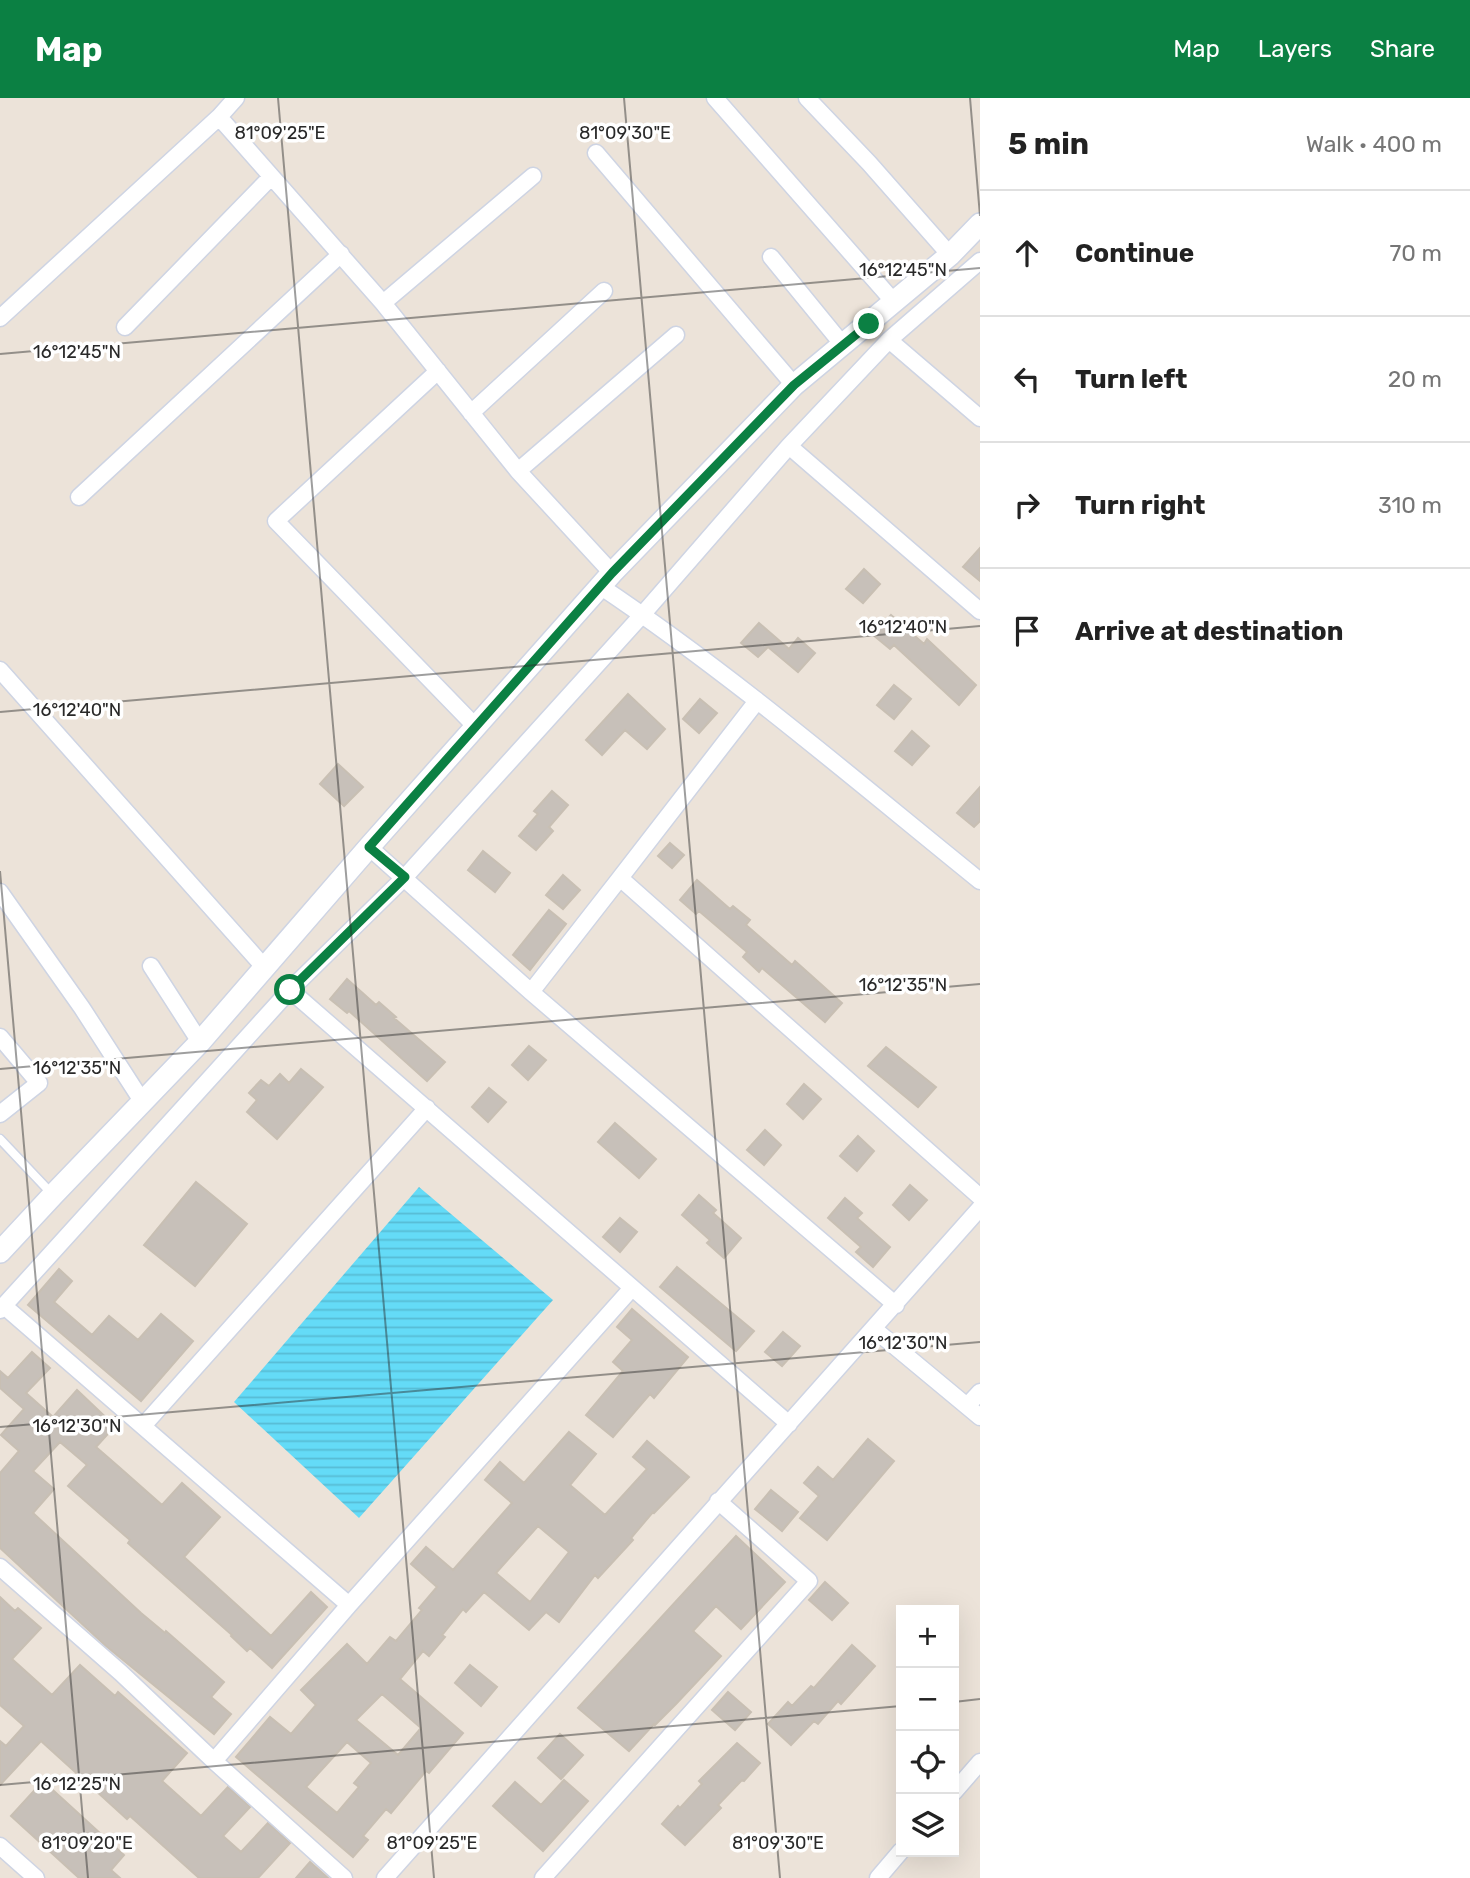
<!DOCTYPE html>
<meta charset="utf-8">
<style>
:root{--surface:#fff;--page:#f2f2f2;--text:#222;--muted:#767676;--line:#e0e0e0;--accent:#0b8043}
body{margin:0;font-family:Rubik,sans-serif;background:var(--page);color:var(--text)}
.controls{position:absolute;right:21px;bottom:21px;display:grid;overflow:hidden;border-radius:0px;box-shadow:0 7px 28px #0002}
.controls button{width:63px;height:63px;display:grid;place-items:center;padding:0;border:0;border-bottom:2px solid var(--line);background:var(--surface);color:var(--text);font:35px sans-serif}
.stop{position:absolute;width:21px;height:21px;margin:-16px;border:5px solid #0b8043;border-radius:50%;background:#fff}
.stop.end{background:#0b8043;border-color:#fff;box-shadow:0 2px 7px #0008}
.list{margin:0;padding:0;list-style:none}
h2{display:flex;justify-content:space-between;align-items:center;height:91px;margin:0;padding:0 28px;font-size:30px}
h2 small{font-size:23px;font-weight:400;color:var(--muted)}
.list li{display:grid;grid-template-columns:46px 1fr auto;gap:21px;align-items:center;box-sizing:border-box;height:126px;padding:0 28px;border-top:2px solid var(--line)}
.list b{display:block;font-size:26px;white-space:nowrap}
.list em{font-size:23px;font-style:normal;color:var(--muted)}
.icon{flex:none;width:38px;height:38px;fill:none;stroke:currentColor;stroke-width:2;stroke-linecap:round;stroke-linejoin:round}
.map{position:relative;flex:none;width:980px;height:1780px;overflow:hidden}
header{display:flex;align-items:center;gap:42px;box-sizing:border-box;height:98px;padding:0 35px;background:var(--accent);color:#fff}
header strong{font-size:33px}
nav{display:flex;gap:38px;margin-inline-start:auto;font-size:24px}
main{display:flex}
aside{flex:1;background:var(--surface)}
.map>svg:first-child{display:block}
.water{fill:url(#water-rules)}
.building{fill:#c7c0b9;stroke:#c8bfb3;stroke-width:2;fill-rule:evenodd}
.lines{fill:none;stroke-linecap:round;stroke-linejoin:round}
.service-casing{stroke:#ced4e3;stroke-width:11}
.minor-casing{stroke:#ced4e3;stroke-width:19}
.tertiary-casing{stroke:#ced4e3;stroke-width:24}
.service{stroke:#fff;stroke-width:8}
.minor{stroke:#fff;stroke-width:16}
.tertiary{stroke:#fff;stroke-width:21}
.route{stroke:#0b8043;stroke-width:9}
.ticks{fill:none;stroke:#292929;stroke-width:2;stroke-opacity:0.45}
.ticks-label{font-size:18px;text-anchor:middle;fill:#292929;stroke:#fff;stroke-width:7;stroke-linejoin:round;paint-order:stroke}
</style>
<header>
<strong>Map</strong>
<nav><a>Map</a><a>Layers</a><a>Share</a></nav>
</header>
<main>
<div class="map">
<svg width="980" height="1780" viewBox="0 0 980 1780">
<defs>
<pattern id="water-rules" width="6" height="5" patternUnits="userSpaceOnUse" patternTransform="scale(1.75)"><rect width="6" height="5" fill="#64dbf7"/><path d="M0 2.5h6" fill="none" stroke="#57bcd4"/></pattern>
</defs>
<rect width="100%" height="100%" fill="#ece3d9"/>
<path class="water" d="M419,1089L553,1202L359,1420L234,1304Z"/>
<path class="building" d="M980,450V483L963,469Z
M864,471L880,486L863,505L846,491Z
M891,517L924,546L927,541L976,587L959,607L894,547L890,551L873,537Z
M759,525L789,551L798,540L815,555L798,574L768,549L758,559L741,545Z
M894,587L911,601L894,621L877,607Z
M628,596L665,631L647,651L625,632L602,657L586,642Z
M700,601L717,615L699,635L683,621Z
M912,633L929,648L912,667L895,653Z
M338,666L363,689L344,708L320,686Z
M980,689V723L974,729L957,715Z
M552,693L568,707L549,729L553,733L536,752L519,738L538,716L534,713Z
M670,745L684,757L672,770L658,758Z
M483,753L510,775L495,794L468,772Z
M563,777L580,792L563,811L546,797Z
M697,782L730,811L733,808L750,822L746,827L792,867L795,863L842,905L825,924L762,870L759,874L743,859L747,854L699,813L696,816L680,802Z
M549,812L566,826L530,872L513,857Z
M347,881L376,907L379,904L396,919L394,920L445,964L427,983L349,913L347,915L330,901Z
M529,948L546,962L528,982L512,967Z
M886,949L936,989L918,1009L868,968Z
M301,971L323,989L277,1041L247,1014L257,1002L249,995L261,982L269,988L280,976L289,985Z
M804,986L821,1001L803,1021L787,1006Z
M489,990L506,1004L488,1024L472,1009Z
M615,1025L656,1061L639,1080L598,1044Z
M765,1032L781,1047L764,1067L747,1052Z
M858,1038L874,1053L857,1073L840,1058Z
M196,1084L247,1126L195,1188L144,1147Z
M910,1087L927,1102L909,1122L893,1107Z
M699,1097L716,1112L713,1115L741,1140L724,1160L707,1145L710,1142L682,1117Z
M845,1100L862,1115L857,1120L890,1149L873,1169L856,1154L861,1149L828,1120Z
M620,1120L637,1134L620,1154L603,1139Z
M677,1169L754,1233L736,1253L660,1189Z
M59,1171L72,1183L54,1204L92,1237L109,1218L138,1242L161,1216L193,1243L141,1303L28,1207Z
M632,1211L688,1259L654,1300L650,1296L613,1339L586,1317L623,1273L613,1264L632,1242L617,1229Z
M783,1234L800,1248L782,1268L765,1254Z
M32,1254L50,1270L26,1295L53,1319L77,1292L115,1328L96,1349L119,1369L162,1407L182,1385L220,1419L184,1459L271,1538L311,1494L327,1509L272,1570L250,1550L247,1553L231,1538L232,1537L128,1445L130,1442L68,1388L87,1367L60,1344L33,1373L54,1391L33,1415L141,1515L165,1535L166,1533L224,1584L211,1599L231,1616L214,1636L106,1548L0,1450V1375L19,1353L1,1337L24,1311L0,1290V1273L8,1280Z
M569,1334L596,1356L570,1387L605,1417L647,1371L633,1359L647,1343L689,1379L654,1415L653,1414L631,1440L633,1442L598,1480L595,1477L559,1524L546,1514L529,1532L484,1494L466,1514L463,1511L442,1537L445,1539L429,1558L423,1553L400,1581L463,1635L429,1675L426,1673L391,1715L386,1711L363,1738L368,1742L353,1759L236,1659L270,1619L291,1636L316,1607L301,1592L347,1546L367,1566L390,1539L396,1543L422,1512L419,1510L437,1489L411,1466L426,1449L453,1472L512,1405L485,1382L500,1364L524,1385ZM538,1428L569,1454L530,1504L496,1475ZM382,1596L421,1630L398,1657L356,1622ZM347,1644L371,1665L354,1685L359,1689L337,1715L306,1689Z
M868,1341L894,1363L827,1442L800,1420L819,1398L804,1385L818,1369L833,1382Z
M771,1392L798,1414L782,1433L755,1411Z
M736,1438L785,1484L741,1531L716,1508L693,1533L721,1558L676,1606L655,1627L654,1626L629,1653L578,1610Z
M825,1484L848,1505L832,1522L809,1502Z
M0,1499L15,1513L18,1510L41,1530L12,1561L52,1597L80,1567L115,1598L118,1594L187,1655L162,1683L201,1718L228,1689L250,1709L223,1738L241,1754L268,1725L290,1745L258,1780H199L130,1718L127,1721L41,1643L0,1687V1643L6,1648L24,1628L0,1607Z
M852,1547L875,1568L841,1606L838,1603L818,1626L814,1623L791,1647L768,1626L788,1604L792,1608L811,1588L814,1590Z
M470,1567L497,1589L481,1608L455,1585Z
M728,1594L751,1614L735,1632L712,1612Z
M560,1636L583,1657L561,1681L538,1660Z
M737,1645L760,1665L744,1683L742,1682L718,1707L721,1710L685,1747L662,1726L678,1708L680,1710L702,1686L699,1683Z
M564,1682L588,1703L543,1753L493,1708L515,1684L541,1707Z
M43,1683L124,1757L111,1772L120,1780H79L11,1718Z
M310,1764L328,1780H296Z"/>
<g class="lines">
<g class="service-casing">
<path id="service" d="M0,1041L53,1097"/>
</g>
<g class="minor-casing">
<path id="minor" d="M236,0L219,19L383,205L518,373L612,475
M715,0L894,204
M807,0L869,65L950,157
M596,55L794,287
M771,159L843,247
M383,205L533,78
M0,220L219,19
M125,229L271,79
M889,242L980,320
M438,273L276,423L475,628
M471,315L604,193
M789,348L980,513
M518,373L676,237
M79,399L341,156
M600,488C733,577 855,682 980,783
M0,572L265,870
M757,603L620,780L980,1099
M369,749L531,894L896,1207
M0,794L82,910L142,1003
M151,868L200,944
M290,892L789,1326
M531,894L620,780
M0,939L39,985L0,1016
M4,1208L349,1507
M0,1212L290,892L405,779L642,517L789,348L889,242L980,163
M874,1231L980,1319
M967,1308L980,1294
M143,1328L427,1010
M0,1469L121,1575L214,1663L344,1780
M214,1663L349,1507L632,1190
M954,1694L980,1664
M0,1748L36,1780
M385,1780L980,1110
M543,1780L809,1483L718,1403
M878,1780L901,1753"/>
</g>
<g class="tertiary-casing">
<path id="tertiary" d="M0,1154L53,1097L200,944L369,749L612,475L794,287L950,157L980,126"/>
</g>
<use href="#service" class="service"/>
<use href="#minor" class="minor"/>
<use href="#tertiary" class="tertiary"/>
</g>
<g class="lines">
<path class="route" d="M290,892L405,779L369,749L612,475L794,287L869,226"/>
</g>
<path class="ticks" d="M278,0L434,1780M624,0L780,1780M970,0L980,118M0,256L980,170M0,614L980,528M0,773L88,1780M0,971L980,886M0,1329L980,1244M954,1604L980,1601M0,1687L901,1608"/>
<g class="ticks-label">
<text x="280" y="41">81°09'25"E</text>
<text x="625" y="41">81°09'30"E</text>
<text x="903" y="178">16°12'45"N</text>
<text x="77" y="260">16°12'45"N</text>
<text x="903" y="535">16°12'40"N</text>
<text x="77" y="618">16°12'40"N</text>
<text x="903" y="893">16°12'35"N</text>
<text x="77" y="976">16°12'35"N</text>
<text x="903" y="1251">16°12'30"N</text>
<text x="77" y="1334">16°12'30"N</text>
<text x="77" y="1692">16°12'25"N</text>
<text x="87" y="1751">81°09'20"E</text>
<text x="432" y="1751">81°09'25"E</text>
<text x="778" y="1751">81°09'30"E</text>
</g>
</svg>
<div class="controls">
<button>+</button>
<button>−</button>
<button><svg class="icon" aria-label="locate" viewBox="0 0 24 24"><circle cx="12" cy="12" r="6"/><path d="M12 2v4M12 18v4M2 12h4M18 12h4"/></svg></button>
<button><svg class="icon" aria-label="layers" viewBox="0 0 24 24"><path d="M12 4l9 5-9 5-9-5zM3 14l9 5 9-5"/></svg></button>
</div>
<div class="stop" style="left:290px;top:892px"></div>
<div class="stop end" style="left:869px;top:226px"></div>
</div>
<aside>
<h2>5 min<small>Walk · 400 m</small></h2>
<ul class="list">
<li><svg class="icon" aria-label="ahead" viewBox="0 0 24 24"><path d="M12 20V5M6 11l6-6 6 6"/></svg><div><b>Continue</b></div><em>70 m</em></li>
<li><svg class="icon" aria-label="left" viewBox="0 0 24 24"><path d="M17 20v-9H6M10 6l-5 5 5 5"/></svg><div><b>Turn left</b></div><em>20 m</em></li>
<li><svg class="icon" aria-label="right" viewBox="0 0 24 24"><path d="M7 20v-9h11M14 6l5 5-5 5"/></svg><div><b>Turn right</b></div><em>310 m</em></li>
<li><svg class="icon" aria-label="arrive" viewBox="0 0 24 24"><path d="M6 21V4h12l-3 4 3 4H6"/></svg><div><b>Arrive at destination</b></div></li>
</ul>
</aside>
</main>
